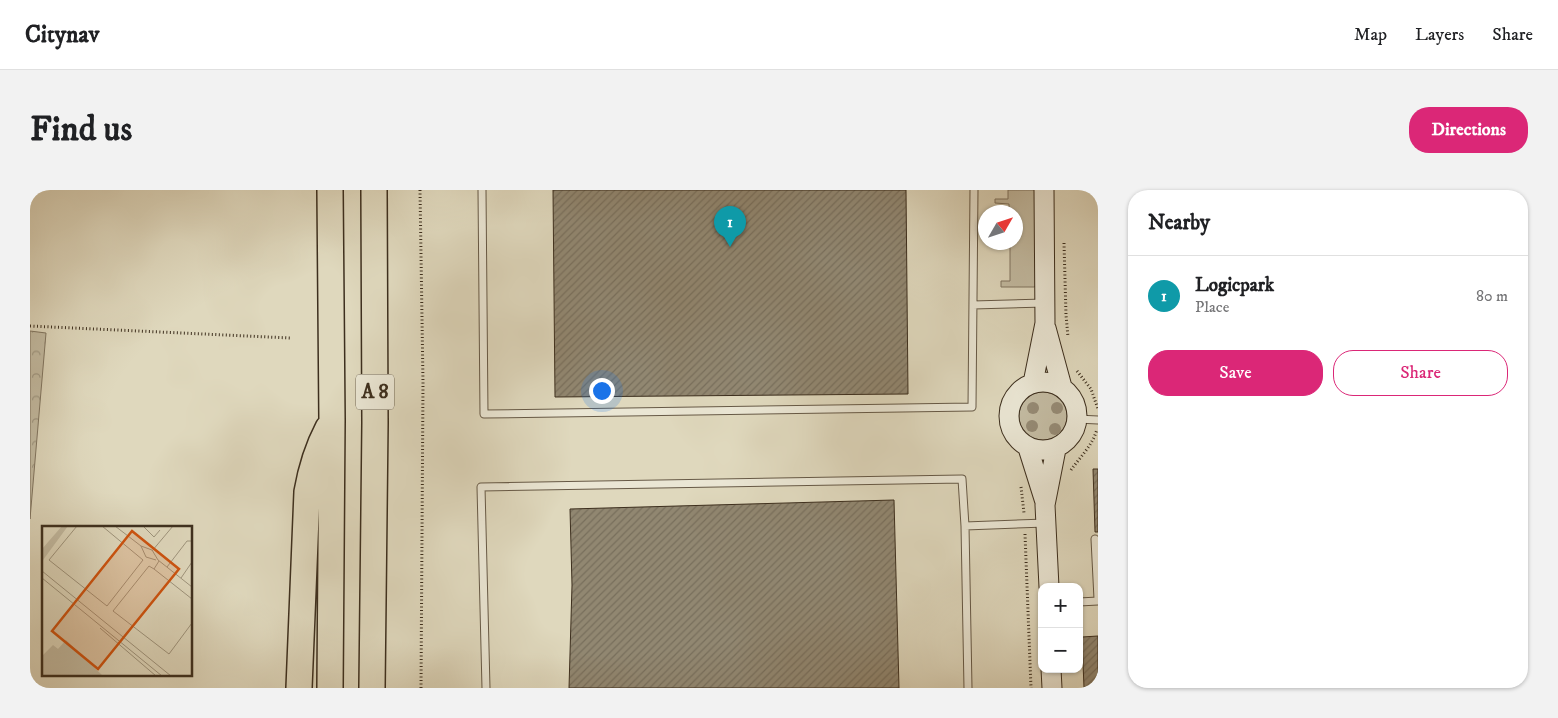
<!DOCTYPE html>
<meta charset="utf-8">
<style>
:root{--surface:#fff;--page:#f2f2f2;--text:#202124;--muted:#757577;--line:#e0e0e0;--accent:#db2777}
body{margin:0;font-family:"IM FELL DW Pica",serif;background:var(--page);color:var(--text)}
.controls{position:absolute;right:15px;bottom:15px;display:grid;overflow:hidden;border-radius:10px;box-shadow:0 1px 4px #0004}
.controls button{width:45px;height:45px;display:grid;place-items:center;padding:0;border:0;border-bottom:1px solid var(--line);background:var(--surface);color:var(--text);font:25px sans-serif}
.compass{position:absolute;left:948px;top:15px;width:45px;height:45px;border-radius:50%;background:var(--surface);box-shadow:0 1px 4px #0004;rotate:51deg}
.you{position:absolute;left:571px;top:200px;width:18px;height:18px;margin:-12px;border:4px solid #fff;border-radius:50%;background:#1a73e8;box-shadow:0 0 0 8px #1a73e833}
.badge{display:grid;place-items:center;width:32px;height:32px;border-radius:50%;background:var(--accent);color:#fff;font-size:16px;font-weight:700}
.pin{position:absolute;translate:-50% -41px;filter:drop-shadow(0 1px 2px #0008)}
.pin::after{content:'';position:absolute;top:26px;width:18px;height:15px;background:inherit;clip-path:polygon(0 0,100% 0,50% 100%)}
.list{margin:0;padding:0;list-style:none}
h2{display:flex;justify-content:space-between;align-items:center;height:65px;margin:0;padding:0 20px;font-size:21px}
h2 small{font-size:16px;font-weight:400;color:var(--muted)}
.list li{display:grid;grid-template-columns:32px 1fr auto;gap:15px;align-items:center;box-sizing:border-box;height:80px;padding:0 20px;border-top:1px solid var(--line)}
.list b{display:block;font-size:19px;white-space:nowrap}
.list p{margin:0;font-size:16px;white-space:nowrap;color:var(--muted)}
.list em{font-size:16px;font-style:normal;color:var(--muted)}
.actions{display:flex;gap:10px;padding:15px 20px}
.actions a{flex:1;padding:11px 0;border:1px solid var(--accent);border-radius:20px;text-align:center;font-size:18px;color:var(--accent)}
.actions .main{background:var(--accent);color:#fff}
.map{position:relative;flex:none;width:1068px;height:498px;overflow:hidden;border-radius:20px}
header{display:flex;align-items:center;gap:30px;box-sizing:border-box;height:70px;padding:0 25px;background:var(--surface);border-bottom:1px solid var(--line)}
header strong{font-size:24px}
nav{display:flex;gap:28px;margin-inline-start:auto;font-size:18px}
.intro{display:flex;align-items:center;justify-content:space-between;box-sizing:border-box;height:120px;padding:0 30px}
h1{margin:0;font-size:35px}
.button{padding:12px 22px;border-radius:20px;background:var(--accent);color:#fff;font-size:18px;font-weight:700}
main{display:flex;gap:30px;padding:0 30px}
aside{flex:1;background:var(--surface);border-radius:20px;box-shadow:0 1px 4px #0004}
.map>svg:first-child{display:block}
.green{fill:#c3bba2;stroke:#807560}
.forest{fill:url(#forest-crowns);stroke:#807560}
.building{fill:url(#building-hatch);stroke:#3d2f1e}
.lines{fill:none;stroke-linecap:round;stroke-linejoin:round}
.lane-casing{stroke:#665946;stroke-width:9}
.secondary-casing{stroke:#3d2f1e;stroke-width:21}
.highway-casing{stroke:#3d2f1e;stroke-width:28}
.path{stroke:#3d2f1e;stroke-width:3;stroke-dasharray:1 2.5;stroke-linecap:butt}
.lane{stroke:#eae6d4;stroke-width:7}
.secondary{stroke:#eae6d4;stroke-width:19}
.highway{stroke:#dfd8bd;stroke-width:25}
.tree{fill:#958a74}
.labels{text-anchor:middle;dominant-baseline:central;stroke-width:4;stroke-linejoin:round;paint-order:stroke}
.shield{fill:#eae6d4;stroke:#716655;stroke-width:1}
.shield-label{font-size:20px;font-weight:bold;fill:#3d2f1e}
.inset-road{fill:none;stroke:#9e947d;stroke-width:1}
.view{fill:#ce530f;fill-opacity:0.15;stroke:#ce530f;stroke-width:2.5}
.inset-edge{fill:none;stroke:#3d2f1e;stroke-width:2.5}
</style>
<header>
<strong>Citynav</strong>
<nav><a>Map</a><a>Layers</a><a>Share</a></nav>
</header>
<div class="intro"><h1>Find us</h1><a class="button">Directions</a></div>
<main>
<div class="map">
<svg width="1068" height="498" viewBox="0 0 1068 498">
<defs>
<pattern id="forest-crowns" width="20" height="18" patternUnits="userSpaceOnUse" patternTransform="scale(1.25)"><rect width="20" height="18" fill="#c3bba2"/><path d="M2 6a3 3 0 1 1 6 0M12 15a3 3 0 1 1 6 0" fill="none" stroke="#a09883"/></pattern>
<pattern id="building-hatch" width="6" height="6" patternUnits="userSpaceOnUse" patternTransform="scale(1.25)"><rect width="6" height="6" fill="#918771"/><path d="M-1 1l2-2M0 6l6-6M5 7l2-2" fill="none" stroke="#786f5c"/></pattern>
</defs>
<rect width="100%" height="100%" fill="#dfd8bd"/>
<filter id="stains"><feTurbulence type="fractalNoise" baseFrequency=".004" numOctaves="4"/><feColorMatrix values="0 0 0 0 .2 0 0 0 0 .09 0 0 0 0 .02 0 0 0 .5 -.17"/></filter>
<radialGradient id="worn" r=".72"><stop offset=".6" stop-color="#630" stop-opacity="0"/><stop offset="1" stop-color="#630" stop-opacity=".3"/></radialGradient>
<path class="green" d="M978,0H1006V96L1004,97H971V91H980V53L986,52V22H979V14L965,13V9H978Z
M989 226a24 24 0 1 1 48 0a24 24 0 1 1-48 0Z"/>
<path class="forest" d="M0,141L16,143L0,329Z"/>
<path class="building" d="M523,0H876L878,204L525,207Z
M1063,279H1068V342H1065Z
M864,310L869,498H539L542,395L540,319Z
M1068,446V498H1054L1052,447Z"/>
<g class="lines">
<g class="lane-casing">
<path id="lane" d="M452,0L454,224L942,217L944,0
M943,115L1015,113
M1047,229L1068,230
M935,336L938,498
M1065,349L1068,409
M1049,412L1068,411
M456,498L451,297L932,289L935,336L1016,333"/>
</g>
<g class="secondary-casing">
<path id="secondary" d="M1016,138L1032,197
M979 226a34 34 0 1 1 68 0a34 34 0 1 1-68 0Z
M1003,193L1015,133L1014,0
M998,258L1015,312
M1019,397L1015,315L1026,259
M1021,479L1022,498"/>
</g>
<g class="highway-casing">
<path id="highway" d="M269,498L277,302C281,279 287,259 298,238
M300,498L302,230L300,0
M342,498L345,233L344,0"/>
</g>
<path class="path" d="M390,0L393,193L391,498
M1034,53L1036,125L1038,147
M0,136L260,148
M1047,181L1061,199L1068,219
M1041,280C1050,267 1063,255 1067,239
M991,297L994,323
M995,344L1001,498"/>
<use href="#lane" class="lane"/>
<use href="#secondary" class="secondary"/>
<use href="#highway" class="highway"/>
</g>
<g class="tree">
<circle cx="1003" cy="218" r="6"/>
<circle cx="1027" cy="218" r="6"/>
<circle cx="1002" cy="236" r="6"/>
<circle cx="1025" cy="239" r="6"/>
</g>
<g class="labels">
<rect class="shield" x="326" y="184.5" width="38" height="35" rx="4"/>
<g class="shield-label">
<text x="345" y="202">A 8</text>
</g>
</g>
<g transform="translate(12 336)">
<rect width="150" height="150" fill="#dfd8bd"/>
<path d="M20,0H26L1,34L0,23Z" fill="#c3bba2"/>
<path d="M24,114L61,150H0V130L11,119L16,123Z" fill="#c3bba2"/>
<path class="inset-road" d="M35,0L7,34L65,80L101,34L60,0M73,0L99,20L104,31L114,34M101,0L112,11L118,4M99,20L110,24L116,34L150,61M110,25L131,0M117,35L112,43L107,40L71,85L127,128L150,97M125,41L145,15H150M112,43L150,73M0,45L129,150M0,52L120,150M139,52L150,36M58,102L114,150"/>
<path class="view" d="M90,5L137,43L56,143L10,105Z"/>
<rect width="150" height="150" class="inset-edge"/>
</g>
<rect width="100%" height="100%" filter="url(#stains)"/>
<rect width="100%" height="100%" fill="url(#worn)"/>
</svg>
<div class="controls">
<button>+</button>
<button>−</button>
</div>
<svg class="compass" viewBox="-18 -18 36 36"><path d="M0-13l5 13h-10z" fill="#e53935"/><path d="M0 13l5-13h-10z" fill="#757577"/></svg>
<div class="you"></div>
<div class="pin badge" style="left:700px;top:57px;background:#0f9aa8">1</div>
</div>
<aside>
<h2>Nearby<small></small></h2>
<ul class="list">
<li><span class="badge" style="background:#0f9aa8">1</span><div><b>Logicpark</b><p>Place</p></div><em>80 m</em></li>
</ul>
<div class="actions"><a class="main">Save</a><a>Share</a></div>
</aside>
</main>
